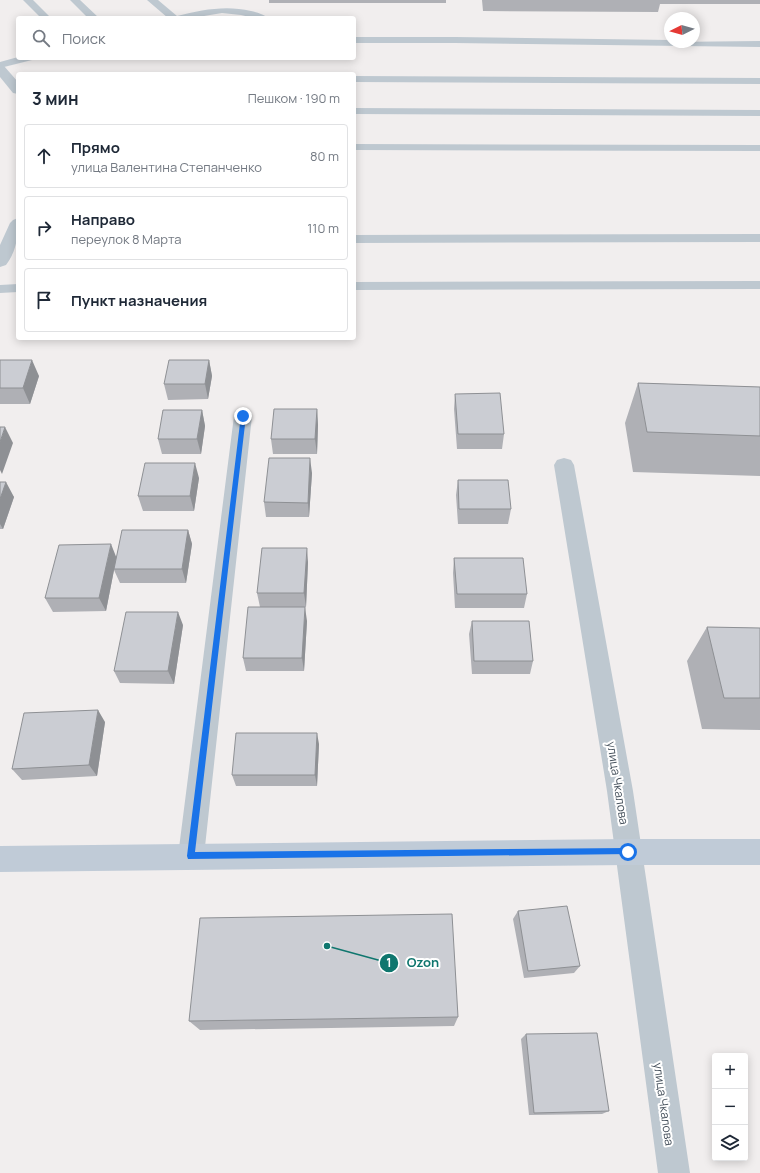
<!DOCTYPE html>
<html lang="ru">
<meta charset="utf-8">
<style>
:root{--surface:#fff;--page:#f6f6f7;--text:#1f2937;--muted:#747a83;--line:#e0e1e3}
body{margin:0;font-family:Manrope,sans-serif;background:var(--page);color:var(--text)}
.controls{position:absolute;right:12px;bottom:12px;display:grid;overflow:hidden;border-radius:4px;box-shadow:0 2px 10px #0003}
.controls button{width:36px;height:36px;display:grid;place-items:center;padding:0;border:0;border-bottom:1px solid var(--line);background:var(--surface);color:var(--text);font:20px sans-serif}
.compass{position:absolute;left:664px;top:12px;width:36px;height:36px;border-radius:50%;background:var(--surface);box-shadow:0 2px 10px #0003;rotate:265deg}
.stop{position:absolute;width:12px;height:12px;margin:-9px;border:3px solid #1a73e8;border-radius:50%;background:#fff}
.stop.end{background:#1a73e8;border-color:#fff;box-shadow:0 1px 4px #0008}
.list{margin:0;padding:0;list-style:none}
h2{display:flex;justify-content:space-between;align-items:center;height:52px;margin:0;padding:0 16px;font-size:17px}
h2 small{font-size:13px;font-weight:400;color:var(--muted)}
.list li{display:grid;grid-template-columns:26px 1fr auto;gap:12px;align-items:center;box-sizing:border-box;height:64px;margin:0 8px 8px;padding:0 8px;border:1px solid var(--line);border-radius:4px}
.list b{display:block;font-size:15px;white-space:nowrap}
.list p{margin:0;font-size:13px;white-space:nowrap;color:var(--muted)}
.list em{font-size:13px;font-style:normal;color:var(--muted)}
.icon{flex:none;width:22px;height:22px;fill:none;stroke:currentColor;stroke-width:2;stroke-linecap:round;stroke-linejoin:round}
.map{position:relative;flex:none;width:760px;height:1173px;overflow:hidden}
.search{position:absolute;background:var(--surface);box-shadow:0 2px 10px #0003;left:16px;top:16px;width:340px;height:44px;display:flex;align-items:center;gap:10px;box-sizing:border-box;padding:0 14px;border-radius:4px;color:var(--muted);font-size:15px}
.panel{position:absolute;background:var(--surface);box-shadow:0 2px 10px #0003;left:16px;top:72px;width:340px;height:268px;border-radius:4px}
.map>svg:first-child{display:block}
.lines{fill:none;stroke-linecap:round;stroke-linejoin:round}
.lane{fill:#bec8d0;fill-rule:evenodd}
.street{fill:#bec8d0;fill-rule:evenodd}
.secondary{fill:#c0cbd7;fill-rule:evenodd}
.wall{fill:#afb0b5}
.shaded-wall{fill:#8e9094}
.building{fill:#cbcdd3;stroke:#8e9094}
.route{fill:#1a73e8}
.labels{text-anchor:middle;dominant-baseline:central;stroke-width:4;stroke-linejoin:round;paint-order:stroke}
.street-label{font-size:12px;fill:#46515c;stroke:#fff}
.leader{fill:none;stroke:#0f766e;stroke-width:1.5}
.callout-dot{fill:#0f766e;stroke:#fff;stroke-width:1.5}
.mark-label{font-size:12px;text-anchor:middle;font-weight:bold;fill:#fff}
.callout-label{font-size:13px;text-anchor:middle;font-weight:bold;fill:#0f766e;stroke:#fff;stroke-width:4;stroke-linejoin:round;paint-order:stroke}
</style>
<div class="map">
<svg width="760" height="1173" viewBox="0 0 760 1173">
<rect width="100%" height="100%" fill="#f1eeee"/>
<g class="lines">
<path class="lane" d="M23,0H33L51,18H41Z
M70,0H80L99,18H88Z
M147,0H158L177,16C202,10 225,5 251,11C256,12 264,14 268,18H254L241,15L222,13L192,18H168Z
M354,37H455L670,40V42L760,41V47L455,43H354Z
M18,57L33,58L32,60L0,68V62Z
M354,76L760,78V84L354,82Z
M354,108L760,110V116L354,114Z
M354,144L760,145V151L354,150Z
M760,234V242L354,243V235Z
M760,281V289L354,290V282Z
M18,284V292L0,293V285Z"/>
<path class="street" d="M0,65L4,66L18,82V94L13,93L0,77Z
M18,218C18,237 17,250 6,265L0,267V245L10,223L13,220Z
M243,409L250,411L252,416L204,856L201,866L191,869L181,866L178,856L234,416L236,411Z
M564,458L571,460L574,465L633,791L690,1173H658L607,791L554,465L557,460Z"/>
<path class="secondary" d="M628,839H760V865H628L0,872V846Z"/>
</g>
<path class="wall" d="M269,0H446V3H269Z
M482,0H760V4H660L658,12L483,11Z
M0,360L39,376L30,404H0Z
M209,360L212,376L208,399L168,400L164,384Z
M638,383L760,387V476L633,472L625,423Z
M455,394L504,434L502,449H457L454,409Z
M317,409L318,425L317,454H273L271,439Z
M202,410L205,426L201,454H162L158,439Z
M312,473L309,517H266L264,502Z
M199,478L194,511H143L138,496Z
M458,480L511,509L508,524H458L456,495Z
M0,482L14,497L3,529H0Z
M188,530L192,544L186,583H120L114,570L106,611L53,612L45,598L116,557Z
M454,558L527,594L524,608H455L453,573Z
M308,562L306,607H282L307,621L304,671H246L243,658L260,607L257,593Z
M472,621L533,661L530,674H472L469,634Z
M183,625L174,684L120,683L114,671Z
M707,627L760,628V730L702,729L687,661Z
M105,722L97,776L22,780L12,769Z
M319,744L317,786H236L232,775Z
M518,911L580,966L574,973L524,978L513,919Z
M458,1017L454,1026L200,1030L189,1021Z
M526,1034L609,1111L602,1114L529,1115L521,1039Z"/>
<path class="shaded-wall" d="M32,360L39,376L30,404L23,388Z
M209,360L212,376L208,399L205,384Z
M317,409L318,425L317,454L315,439Z
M202,410L205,426L201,454L197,439Z
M5,427L13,443L2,474L0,470V442Z
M310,458L312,473L309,517L308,503Z
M195,463L199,478L194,511L190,496Z
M6,482L14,497L3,529L0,524V499Z
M188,530L192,544L186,583L182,569Z
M111,544L117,559L114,569V570L106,611L99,598Z
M307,548L308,562L306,607L304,593Z
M305,607L307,621L304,671L302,658Z
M178,612L183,625L174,684L168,671Z
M98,710L105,722L97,776L89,765Z
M317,733L319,744L317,786L315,775Z"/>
<path class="building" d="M0,360H32L23,388H0Z
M169,360H209L205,384H164Z
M638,383L760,387V436L647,432Z
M500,393L504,434H458L455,394Z
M274,409H317L315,439H271Z
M163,410H202L197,439H158Z
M0,427H5L0,442Z
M269,458H310L308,503L264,502Z
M145,463H195L190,496H138Z
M458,480H508L511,509H459Z
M0,482H6L0,499Z
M122,530H188L182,569H114Z
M111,544L99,598H45L59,545Z
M262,548H307L304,593H257Z
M454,558H523L527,594H457Z
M248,607H305L302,658H243Z
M126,612H178L168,671H114Z
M472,621H529L533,661H474Z
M707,627L760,628V698H724Z
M98,710L89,765L12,769L24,713Z
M236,733H317L315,775H232Z
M567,906L580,966L528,971L518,911Z
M452,914L458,1017L189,1021L200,918Z
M597,1033L609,1111L534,1113L526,1034Z"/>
<path class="route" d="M241,415L246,416L195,852L628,848L632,852L631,854L188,859L187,856Z"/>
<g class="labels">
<g class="street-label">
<text transform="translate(618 783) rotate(81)">улица Чкалова</text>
<text transform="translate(664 1104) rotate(82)">улица Чкалова</text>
</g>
</g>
<path class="leader" d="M327 946L389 963"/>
<g class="callout-dot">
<circle cx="327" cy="946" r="4"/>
<circle cx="389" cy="963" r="10"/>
</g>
<g class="mark-label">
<text x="389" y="967">1</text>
</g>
<g class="callout-label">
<text x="423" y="967">Ozon</text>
</g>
</svg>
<div class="controls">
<button>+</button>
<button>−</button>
<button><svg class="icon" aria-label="layers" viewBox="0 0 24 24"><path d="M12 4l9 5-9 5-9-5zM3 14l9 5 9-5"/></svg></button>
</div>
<svg class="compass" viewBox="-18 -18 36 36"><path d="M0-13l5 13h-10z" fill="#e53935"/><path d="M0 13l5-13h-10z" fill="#747a83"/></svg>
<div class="stop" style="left:628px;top:852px"></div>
<div class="stop end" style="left:243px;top:416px"></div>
<div class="search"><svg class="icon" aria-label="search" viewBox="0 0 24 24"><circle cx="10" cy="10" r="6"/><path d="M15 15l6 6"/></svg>Поиск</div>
<section class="panel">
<h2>3 мин<small>Пешком · 190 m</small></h2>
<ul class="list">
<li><svg class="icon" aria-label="ahead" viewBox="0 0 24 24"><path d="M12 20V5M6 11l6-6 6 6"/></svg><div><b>Прямо</b><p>улица Валентина Степанченко</p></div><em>80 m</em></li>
<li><svg class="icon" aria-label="right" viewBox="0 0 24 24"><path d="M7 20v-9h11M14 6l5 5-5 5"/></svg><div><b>Направо</b><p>переулок 8 Марта</p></div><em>110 m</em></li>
<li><svg class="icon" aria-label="arrive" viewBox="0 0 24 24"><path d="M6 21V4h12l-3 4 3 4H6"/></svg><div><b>Пункт назначения</b></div></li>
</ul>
</section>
</div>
